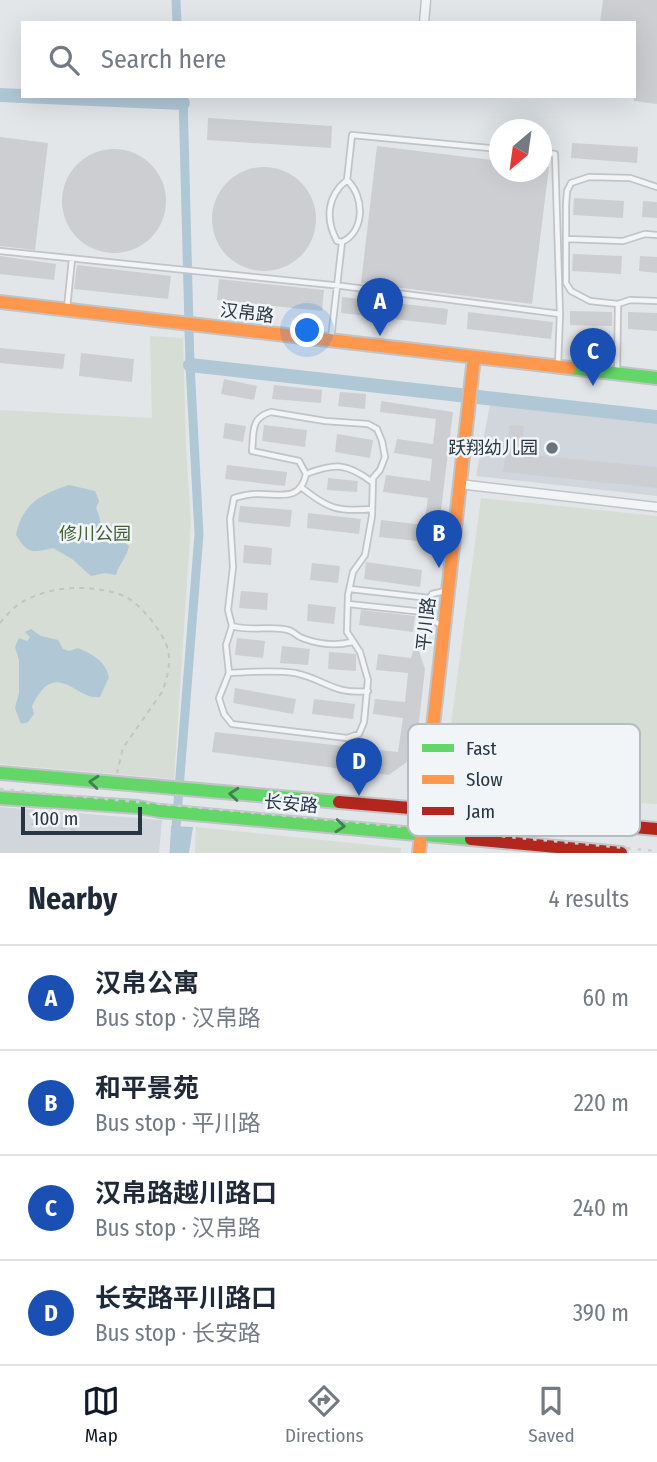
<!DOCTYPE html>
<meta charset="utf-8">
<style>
:root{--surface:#fff;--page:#f2f2f3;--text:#1f2937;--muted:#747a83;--line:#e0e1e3;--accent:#111827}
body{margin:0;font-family:"Fira Sans Condensed","Noto Sans SC",sans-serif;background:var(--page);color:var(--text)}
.compass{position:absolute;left:489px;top:119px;width:63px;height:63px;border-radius:50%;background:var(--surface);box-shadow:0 7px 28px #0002;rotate:209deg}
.scale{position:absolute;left:21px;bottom:18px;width:121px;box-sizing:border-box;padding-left:7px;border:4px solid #283644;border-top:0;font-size:19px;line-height:24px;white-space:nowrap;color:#283644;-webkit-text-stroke:5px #f1f5f8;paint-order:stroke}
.you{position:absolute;left:308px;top:331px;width:24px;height:24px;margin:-18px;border:5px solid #fff;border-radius:50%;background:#1a73e8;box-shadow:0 0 0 10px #1a73e833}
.badge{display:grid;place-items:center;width:46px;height:46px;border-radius:50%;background:var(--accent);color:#fff;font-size:23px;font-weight:700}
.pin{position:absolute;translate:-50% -58px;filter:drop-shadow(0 2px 4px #0008)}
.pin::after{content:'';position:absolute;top:37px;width:24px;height:21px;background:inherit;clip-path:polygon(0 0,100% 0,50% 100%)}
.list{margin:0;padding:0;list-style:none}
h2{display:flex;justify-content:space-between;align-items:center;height:91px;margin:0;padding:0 28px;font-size:30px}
h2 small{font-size:23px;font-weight:400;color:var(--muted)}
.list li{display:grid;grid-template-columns:46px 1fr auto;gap:21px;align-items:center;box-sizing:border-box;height:105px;padding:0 28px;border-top:2px solid var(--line)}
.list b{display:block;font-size:26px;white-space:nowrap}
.list p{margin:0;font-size:23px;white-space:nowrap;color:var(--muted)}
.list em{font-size:23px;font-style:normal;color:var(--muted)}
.icon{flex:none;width:38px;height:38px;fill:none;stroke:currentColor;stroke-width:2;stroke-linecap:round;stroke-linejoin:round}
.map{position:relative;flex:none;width:657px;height:853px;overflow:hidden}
.search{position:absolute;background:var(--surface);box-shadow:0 7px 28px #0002;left:21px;right:21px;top:21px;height:77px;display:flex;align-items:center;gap:18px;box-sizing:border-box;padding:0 24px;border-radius:0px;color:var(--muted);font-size:26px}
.sheet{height:511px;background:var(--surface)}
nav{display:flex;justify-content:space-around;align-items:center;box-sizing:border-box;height:98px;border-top:2px solid var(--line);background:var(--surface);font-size:19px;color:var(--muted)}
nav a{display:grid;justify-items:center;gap:4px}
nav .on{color:var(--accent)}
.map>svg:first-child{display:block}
.built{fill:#d1d6dc}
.green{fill:#d5ddd4}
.water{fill:#b0c7d6}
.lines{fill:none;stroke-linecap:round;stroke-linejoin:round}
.canal{stroke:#b0c7d6;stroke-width:9}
.river{stroke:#b0c7d6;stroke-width:14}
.building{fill:#ccced1}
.lane-casing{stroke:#c1c4c7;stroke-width:8}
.street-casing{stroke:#c1c4c7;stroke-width:11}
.fast-casing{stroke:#c1c4c7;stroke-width:16}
.slow-casing{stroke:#c1c4c7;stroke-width:16}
.jam-casing{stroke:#c1c4c7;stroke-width:16}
.path{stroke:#c1c5c8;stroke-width:2;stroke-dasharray:5 5;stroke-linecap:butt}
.lane{stroke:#f3f4f6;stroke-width:4.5}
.street{stroke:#f3f4f6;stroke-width:8}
.fast{stroke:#63d668;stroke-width:12}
.slow{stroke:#ff974d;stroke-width:12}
.jam{stroke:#b3261e;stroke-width:12}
.rail{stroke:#cccfd1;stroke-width:2.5;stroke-dasharray:3.5 7;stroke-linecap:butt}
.oneway{stroke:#437e54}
.poi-dot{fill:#69747e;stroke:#f1f5f8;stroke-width:2.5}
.labels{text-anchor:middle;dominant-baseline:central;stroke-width:5;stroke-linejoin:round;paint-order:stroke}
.street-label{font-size:18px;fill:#283644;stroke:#f1f5f8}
.poi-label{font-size:18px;fill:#283644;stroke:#f1f5f8;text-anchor:end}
.park-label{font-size:18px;fill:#436134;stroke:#f1f5f8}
.key{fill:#f1f5f8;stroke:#b5bcc2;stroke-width:2}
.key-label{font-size:19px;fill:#283644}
</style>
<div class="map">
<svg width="657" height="853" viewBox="0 0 657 853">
<rect width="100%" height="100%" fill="#e3e6e9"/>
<path class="built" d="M490,405L657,424V496L476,476Z
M0,807L162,820L159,853H0Z"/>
<path class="green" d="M150,336L183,338L186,448L191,522L174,779L0,764V410L152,418Z
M481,498L657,516V804L442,792Z
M196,827L401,848V853H195Z"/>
<path class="water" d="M69,485L95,491L99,501L96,508C102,520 100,531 107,543L122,541L129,546C127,557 119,564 116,575L105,573L91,576L72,559L53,548C31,553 28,554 16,535C22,504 41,494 69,485Z
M31,629L41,636L58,640L63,649L69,651L78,648C93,655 104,659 109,677L100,697C76,701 56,656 32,706L34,714L28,722L21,724L15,708L19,693V660L15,647L19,638L27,641L30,637L25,632Z
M171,826L193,827L189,853H170Z"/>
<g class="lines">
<path class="canal" d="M176,0L177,23
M174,853L199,534L190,365L183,96"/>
<path class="river" d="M0,95L183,103
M190,365L657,417"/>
</g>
<path class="building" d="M603,0H657V104L634,101V23H600Z
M208,118L332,126L331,148L207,140Z
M0,137L48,143L35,250L0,246Z
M572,143L638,147L637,163L571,158Z
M377,146L500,161V172H542V166L549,167L532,304L361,283Z
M62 201a52 52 0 1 1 104 0a52 52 0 1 1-104 0Z
M212 219a52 52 0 1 1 104 0a52 52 0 1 1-104 0Z
M574,198L624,201L623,218L573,215Z
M643,201L657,202V218L642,217Z
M573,254L622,256L621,274L572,271Z
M0,256L56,264L54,280L0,274Z
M640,256L657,257V273L639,271Z
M77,265L171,276L168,299L74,289Z
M219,279L324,290L322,311L217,300Z
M342,297L448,309L446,325L341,313Z
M570,311L612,312V326L570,325Z
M468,312L553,322L551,339L467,329Z
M628,312L657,313V331L628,329Z
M0,348L65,354L63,369L0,363Z
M81,353L134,359L132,382L79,376Z
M224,379L257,386L254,400L221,394Z
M274,385L322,390L321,403L272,399Z
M340,392L366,394L365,409L338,406Z
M381,401L453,412L437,543L379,537L381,520L424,525L428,498L383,492L386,475L430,481L432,459L394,453L397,439L433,444L436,419L380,412Z
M225,423L246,426L243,442L223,438Z
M264,425L307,430L305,447L262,441Z
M510,425L524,426L521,454L657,467V488L503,472Z
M337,434L373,440L370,458L335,452Z
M227,465L287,472L285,486L225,479Z
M328,478L358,481L357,492L327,490Z
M240,506L292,510L290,527L238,522Z
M308,513L361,519L359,534L307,528Z
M244,545L272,548L271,565L243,563Z
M366,562L422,570L420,587L364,579Z
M312,563L340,566L338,583L310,580Z
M241,591L268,593L267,610L239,608Z
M308,604L336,607L334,624L307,621Z
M361,610L415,616L413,632L359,625Z
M237,638L265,641L263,658L235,655Z
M282,646L310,649L308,665L280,663Z
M413,651H419L425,669L415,756L389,775L212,752L215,732L398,752L403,718L373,714L375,699L405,702L408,673L376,670L378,654L411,658Z
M329,652L356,654V671L328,669Z
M235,688L296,699L293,714L233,703Z
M314,699L355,704L353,719L312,714Z"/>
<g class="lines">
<g class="lane-casing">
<path id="lane" d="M542,152L555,154L560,314L558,366
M347,180L352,135L500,149
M657,187L630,178L589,177L571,183L567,191L566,205V283L571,291L590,301L618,304L630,300L657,301
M567,239L623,241L645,234L657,235
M0,251L342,286L560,314
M67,308L72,259
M331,339L342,242C365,231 365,197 347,180C327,196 325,219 337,241L342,242
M617,372L618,304
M271,412L325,421L368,424L377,429L382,441L385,457L380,470L373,478L372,516L365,555L353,572L348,595L347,632L360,652L368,680L364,722L359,734L347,738L232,724L224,714L219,698L229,673L226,645L232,626L228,610L233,567L230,519L234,498C241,496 249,494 256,494C278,493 300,503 306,474L299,461L252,451C254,432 250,418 271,412Z
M306,474C335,463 347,463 372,482
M301,487C328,509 338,512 372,509
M350,589L429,598
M348,604L424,612
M442,625L426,618L424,612L427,602L432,594L445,591
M232,626C252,632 272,625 288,630C293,631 297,636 302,638C318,644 336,646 352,642
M229,673C250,672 273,670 295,673C325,679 333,695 368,691"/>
</g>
<g class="street-casing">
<path id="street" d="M424,23L426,0
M459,484L657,507"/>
</g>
<g class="fast-casing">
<path id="fast" d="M570,368L657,378
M0,773L339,802
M0,798L138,807L160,811L471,839"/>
</g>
<g class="slow-casing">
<path id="slow" d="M0,302L570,368
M419,853L474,357"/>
</g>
<g class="jam-casing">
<path id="jam" d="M339,802L657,829
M471,839L621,853"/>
</g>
<path class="path" d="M0,623C7,615 14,606 24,601C53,585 93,584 124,596C140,603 164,633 168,650C171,664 167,679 162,692L123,748L117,773
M31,824L77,830"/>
<use href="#lane" class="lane"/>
<use href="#street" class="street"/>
<use href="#fast" class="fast"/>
<use href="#slow" class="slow"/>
<use href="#jam" class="jam"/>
<path class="rail" d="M0,789L657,851"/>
</g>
<defs><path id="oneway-chevron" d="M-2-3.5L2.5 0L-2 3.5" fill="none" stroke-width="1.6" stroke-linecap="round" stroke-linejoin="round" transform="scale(1.75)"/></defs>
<g class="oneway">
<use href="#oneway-chevron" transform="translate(94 782) rotate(-175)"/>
<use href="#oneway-chevron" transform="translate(234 794) rotate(-175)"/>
<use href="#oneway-chevron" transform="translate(340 826) rotate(5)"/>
</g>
<circle class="poi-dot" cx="552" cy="448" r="7"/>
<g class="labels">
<g class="street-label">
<text transform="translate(247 313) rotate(7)">汉帛路</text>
<text transform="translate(426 624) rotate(-84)">平川路</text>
<text transform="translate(291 804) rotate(5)">长安路</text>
</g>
<g class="poi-label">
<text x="538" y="448">跃翔幼儿园</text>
</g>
<g class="park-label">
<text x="95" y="534">修川公园</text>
</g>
</g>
<rect x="408" y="724" width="232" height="112" rx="10" class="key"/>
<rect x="422" y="744" width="32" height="8" fill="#63d668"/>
<rect x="422" y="775" width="32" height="9" fill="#ff974d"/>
<rect x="422" y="807" width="32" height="8" fill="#b3261e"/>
<g class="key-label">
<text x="466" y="755">Fast</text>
<text x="466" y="786">Slow</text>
<text x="466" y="818">Jam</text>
</g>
</svg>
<svg class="compass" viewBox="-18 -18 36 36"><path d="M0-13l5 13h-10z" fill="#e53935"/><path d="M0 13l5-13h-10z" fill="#747a83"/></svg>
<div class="scale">100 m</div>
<div class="you"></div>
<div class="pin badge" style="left:380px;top:336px;background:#1a4fb4">A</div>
<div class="pin badge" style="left:439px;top:568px;background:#1a4fb4">B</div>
<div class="pin badge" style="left:593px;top:386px;background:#1a4fb4">C</div>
<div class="pin badge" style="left:359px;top:796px;background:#1a4fb4">D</div>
<div class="search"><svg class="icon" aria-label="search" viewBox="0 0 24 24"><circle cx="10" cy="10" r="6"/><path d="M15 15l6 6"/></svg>Search here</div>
</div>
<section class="sheet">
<h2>Nearby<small>4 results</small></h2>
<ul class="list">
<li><span class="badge" style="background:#1a4fb4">A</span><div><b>汉帛公寓</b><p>Bus stop · 汉帛路</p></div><em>60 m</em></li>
<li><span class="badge" style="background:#1a4fb4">B</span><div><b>和平景苑</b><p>Bus stop · 平川路</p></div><em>220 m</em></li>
<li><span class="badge" style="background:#1a4fb4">C</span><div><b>汉帛路越川路口</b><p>Bus stop · 汉帛路</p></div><em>240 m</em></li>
<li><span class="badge" style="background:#1a4fb4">D</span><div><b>长安路平川路口</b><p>Bus stop · 长安路</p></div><em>390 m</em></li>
</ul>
</section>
<nav>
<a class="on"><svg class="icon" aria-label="map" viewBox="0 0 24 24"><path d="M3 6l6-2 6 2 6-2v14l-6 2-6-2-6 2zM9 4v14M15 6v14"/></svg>Map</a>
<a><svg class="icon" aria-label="directions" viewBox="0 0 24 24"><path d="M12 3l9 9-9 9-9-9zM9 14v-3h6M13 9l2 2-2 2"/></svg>Directions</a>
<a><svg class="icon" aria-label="saved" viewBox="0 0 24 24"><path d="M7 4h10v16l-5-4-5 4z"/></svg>Saved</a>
</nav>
